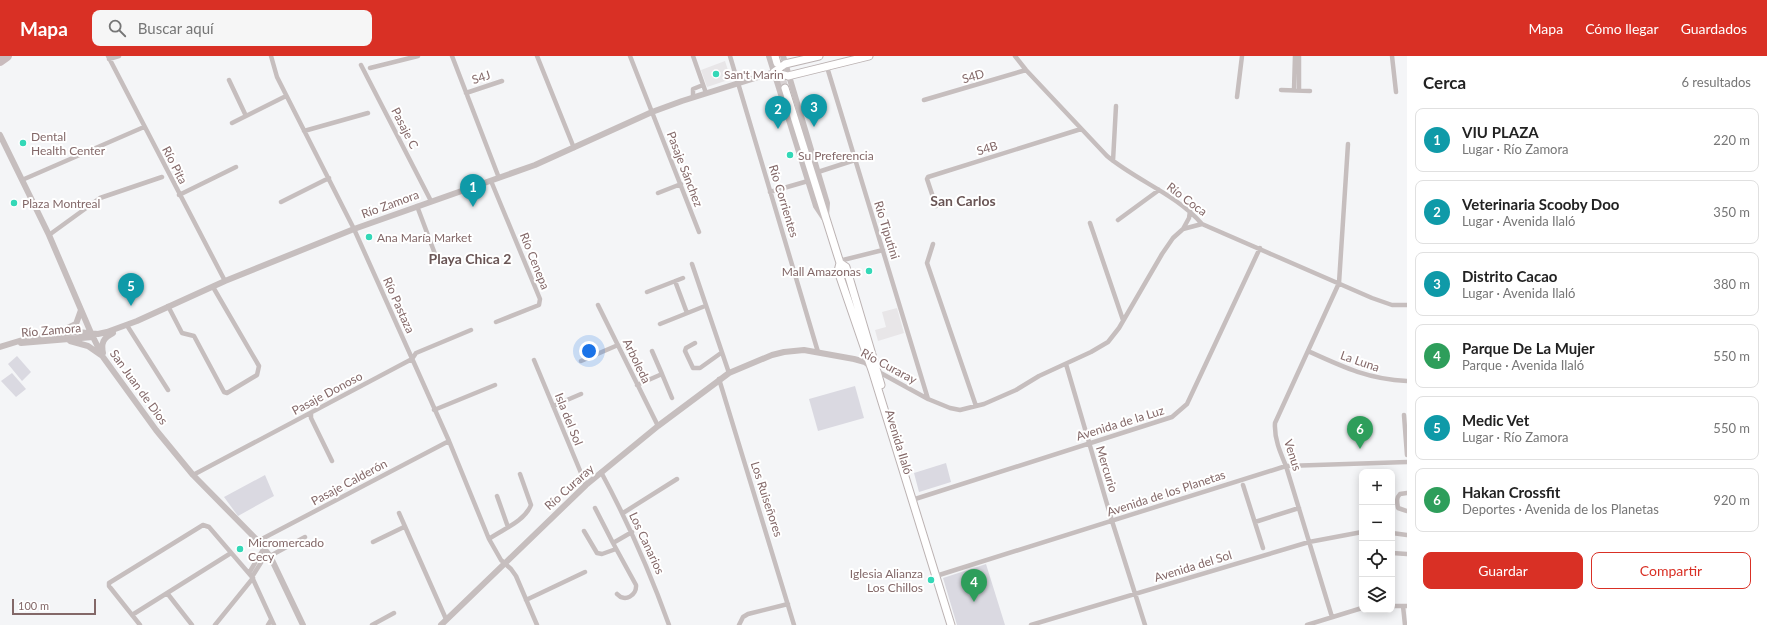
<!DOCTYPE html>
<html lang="es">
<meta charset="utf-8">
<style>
:root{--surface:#fff;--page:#f6f6f6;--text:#222;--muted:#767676;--line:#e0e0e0;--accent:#d93025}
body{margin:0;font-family:Lato,sans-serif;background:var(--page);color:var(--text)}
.controls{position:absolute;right:12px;bottom:12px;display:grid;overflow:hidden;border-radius:8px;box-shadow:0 2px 10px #0003}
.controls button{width:36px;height:36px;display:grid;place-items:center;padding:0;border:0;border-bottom:1px solid var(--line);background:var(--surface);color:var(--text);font:20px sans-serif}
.scale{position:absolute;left:12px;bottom:10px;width:84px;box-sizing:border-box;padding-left:4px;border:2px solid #836868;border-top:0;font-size:11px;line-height:14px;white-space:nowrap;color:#836868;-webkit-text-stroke:3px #fff;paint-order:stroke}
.you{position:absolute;left:589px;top:295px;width:14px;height:14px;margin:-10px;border:3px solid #fff;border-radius:50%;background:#1a73e8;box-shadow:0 0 0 6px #1a73e833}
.badge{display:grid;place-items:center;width:26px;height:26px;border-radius:50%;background:var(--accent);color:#fff;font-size:13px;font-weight:700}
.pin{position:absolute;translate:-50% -33px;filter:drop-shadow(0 1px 2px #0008)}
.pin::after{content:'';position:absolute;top:21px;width:14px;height:12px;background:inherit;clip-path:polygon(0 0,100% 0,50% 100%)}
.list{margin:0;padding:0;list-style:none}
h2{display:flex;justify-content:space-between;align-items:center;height:52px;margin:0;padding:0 16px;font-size:17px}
h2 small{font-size:13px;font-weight:400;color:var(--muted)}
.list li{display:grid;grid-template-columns:26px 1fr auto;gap:12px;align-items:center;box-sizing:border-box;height:64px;margin:0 8px 8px;padding:0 8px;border:1px solid var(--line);border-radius:8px}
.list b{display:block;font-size:15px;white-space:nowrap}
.list p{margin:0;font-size:13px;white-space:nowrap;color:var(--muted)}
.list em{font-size:13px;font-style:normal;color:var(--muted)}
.actions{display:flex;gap:8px;padding:12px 16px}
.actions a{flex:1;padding:9px 0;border:1px solid var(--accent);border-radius:8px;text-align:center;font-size:14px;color:var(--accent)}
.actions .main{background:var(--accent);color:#fff}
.icon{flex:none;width:22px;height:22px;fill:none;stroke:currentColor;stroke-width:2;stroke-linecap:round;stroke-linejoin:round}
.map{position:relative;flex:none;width:1407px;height:569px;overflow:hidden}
header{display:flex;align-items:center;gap:24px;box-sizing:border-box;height:56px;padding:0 20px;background:var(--accent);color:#fff}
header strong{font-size:19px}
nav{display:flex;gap:22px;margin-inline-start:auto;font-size:14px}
.search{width:280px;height:36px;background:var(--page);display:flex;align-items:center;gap:10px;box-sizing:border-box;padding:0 14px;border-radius:8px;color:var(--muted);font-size:15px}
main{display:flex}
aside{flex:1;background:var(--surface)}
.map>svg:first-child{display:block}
.built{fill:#e8e6e8}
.green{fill:#dad9e1}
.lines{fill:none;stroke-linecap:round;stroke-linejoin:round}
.river{stroke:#c9bbbd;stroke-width:10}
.secondary-tunnel{stroke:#d8d2d3;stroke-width:7;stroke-dasharray:7 3.5;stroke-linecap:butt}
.secondary-casing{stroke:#bcb3b3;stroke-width:9}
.minor{stroke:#c6bebe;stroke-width:4.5}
.tertiary{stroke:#c6bebe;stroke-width:6}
.secondary{stroke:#fff;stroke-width:7}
.poi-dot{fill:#33d8b7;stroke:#fff;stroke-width:1.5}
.labels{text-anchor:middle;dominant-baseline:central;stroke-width:4;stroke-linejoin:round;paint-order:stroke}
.poi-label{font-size:12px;fill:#836868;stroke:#fff;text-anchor:start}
.street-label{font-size:12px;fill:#836868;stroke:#fff}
.quarter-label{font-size:14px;font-weight:bold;fill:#695555;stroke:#fff}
</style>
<header>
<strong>Mapa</strong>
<div class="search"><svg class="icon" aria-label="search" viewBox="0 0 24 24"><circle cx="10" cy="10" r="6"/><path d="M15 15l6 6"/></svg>Buscar aquí</div>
<nav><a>Mapa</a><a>Cómo llegar</a><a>Guardados</a></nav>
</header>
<main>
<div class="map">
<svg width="1407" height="569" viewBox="0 0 1407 569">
<rect width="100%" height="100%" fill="#f4f5f7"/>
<path class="built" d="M725,5L731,23L707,31L701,14Z
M897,252L904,277L878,285L875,274L886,271L882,256Z"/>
<path class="green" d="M17,300L31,316L22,325L8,308Z
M12,317L26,333L16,341L1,325Z
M855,330L864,362L818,375L809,343Z
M946,407L951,426L919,436L914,417Z
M265,419L274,440L238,460L224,441Z
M986,508L1005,569H957L943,522Z"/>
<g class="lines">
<path class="river" d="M0,5L7,0"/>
<path class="secondary-tunnel" d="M780,14L785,32"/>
<g class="secondary-casing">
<path id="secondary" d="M775,0L777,7
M774,16L788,20L869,0
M774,16L785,8L819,0
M785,32L840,207L838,215L872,314L951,569
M840,207L846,211L881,329"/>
</g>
<path class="minor" d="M108,0L225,225
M271,0L277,21L354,173L449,385L489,483L501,504L511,513L516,520L537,569
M452,0L499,122
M537,0L574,92
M630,0L699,176
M693,0L706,37
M730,0L818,296
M1015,0L1026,14L1107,100C1137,125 1176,138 1202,168L1372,242L1392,249H1407
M1299,0V34
M1392,0L1396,36
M109,3L119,0
M361,9L431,145
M827,11L928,343
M370,12L418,0
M229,24L246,60
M1281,34L1310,35
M1294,34L1295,0
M466,37L502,25
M693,41V33L703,29
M1237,41L1242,0
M924,44L1026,14
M232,67L286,40
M304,75L368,57
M1113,105L1116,50
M818,116L855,104
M22,124L144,71
M491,125L540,243L539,249L496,266
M770,136L808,125
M658,137L681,128
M179,139L236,111
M281,146L329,122
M417,150L438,206
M936,150L927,123L928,121L1081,73
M1118,164L1159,134
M1090,167L1123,264
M1183,173L1189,162L1190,155
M49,179L100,142L162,121
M933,188L927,207L976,350
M839,205L883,194
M692,208L729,317
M675,225L687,257
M647,236L683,222
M598,249L658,370
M168,250L182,277L194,280L224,336L227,337L257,319L259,310L213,231
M660,268L705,250
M128,271L168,334
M695,287L686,292L685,295L693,312H700L721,297
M1308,295C1343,311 1368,323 1407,325
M534,304L586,429
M581,305L618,289
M1066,308L1112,465L1145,569
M877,315L928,343L950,352L960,354L984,348L1016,334L1039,320L1091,296L1108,286L1119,272L1162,198L1173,182L1183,173L1202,168
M662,318L672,342
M719,323L794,569
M637,329L662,318L652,295
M553,350L581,338
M434,354L495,329
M311,357V362L332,405
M1404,359L1407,399
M601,416C628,466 650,516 669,569
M193,419L412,303L416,297L471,274
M1243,429L1263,492
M1407,437L1400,438C1396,442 1397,446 1398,452L1407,455
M497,440L508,471
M912,444L1172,361L1187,348L1260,192
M595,452L613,487
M399,457L446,563
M623,457L677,423
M1255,466L1299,452
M584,475L597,497L602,498L616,493
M1392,477L1407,479
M489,483C503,473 524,466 531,449L520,418
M258,485L449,385
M373,486L404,471
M1392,497L1407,498
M270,500L305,481
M249,517L264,492
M936,520L1286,410L1407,406
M252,521L267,497
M167,537L192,569
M617,538C625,547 637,539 636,529L613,487L632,476
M526,544L585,516
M1392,550H1407
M1403,550L1405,569
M132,559L231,497
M1332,561L1286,410C1280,396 1274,382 1275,367L1339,227L1348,88
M140,569L109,530V527L203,469L209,471L252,521L274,569
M215,569L253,522
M268,569L271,564
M372,569L394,557
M739,569L743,561L748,558L788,548
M1031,569L1309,486L1362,476
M1307,569L1362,552"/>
<path class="tertiary" d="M769,0L816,150L824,162
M783,0L827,147L826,160
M0,79L49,179L91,277L103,301L156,374L193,419L258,485L270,500L303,569
M63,274L76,268L81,254
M70,285L88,290L101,299
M21,287L93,281
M0,291L29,282L48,279L77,276L98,278L107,276L137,265L225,225L354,173L535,109L652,56L682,45L774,16
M103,297C101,287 103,282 113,277
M441,569L586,429L658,370L729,317L772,299L784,296L804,294L854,303L865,306L871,311"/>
<use href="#secondary" class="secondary"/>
</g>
<g class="poi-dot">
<circle cx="716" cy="18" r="4"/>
<circle cx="23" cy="87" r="4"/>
<circle cx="790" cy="99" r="4"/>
<circle cx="14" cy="147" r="4"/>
<circle cx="369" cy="181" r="4"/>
<circle cx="869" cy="215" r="4"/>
<circle cx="240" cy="493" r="4"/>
<circle cx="931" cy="524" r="4"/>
</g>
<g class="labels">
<g class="poi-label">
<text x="724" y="18">San't Marin</text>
<text x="31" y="80">Dental<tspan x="31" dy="14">Health Center</tspan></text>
<text x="798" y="99">Su Preferencia</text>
<text x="22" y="147">Plaza Montreal</text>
<text x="377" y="181">Ana María Market</text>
<text x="861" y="215" text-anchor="end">Mall Amazonas</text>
<text x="248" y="486">Micromercado<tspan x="248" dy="14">Cecy</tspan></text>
<text x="923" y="517" text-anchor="end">Iglesia Alianza<tspan x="923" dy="14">Los Chillos</tspan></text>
</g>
<g class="street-label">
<text transform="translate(973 20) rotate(-16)">S4D</text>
<text transform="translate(481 21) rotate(-18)">S4J</text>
<text transform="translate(405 72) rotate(63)">Pasaje C</text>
<text transform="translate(987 92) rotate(-17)">S4B</text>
<text transform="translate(175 109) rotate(63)">Río Pita</text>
<text transform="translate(685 113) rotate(69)">Pasaje Sánchez</text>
<text transform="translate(1187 143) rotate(37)">Río Coca</text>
<text transform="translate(784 145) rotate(73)">Río Corrientes</text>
<text transform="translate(390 148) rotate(-20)">Río Zamora</text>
<text transform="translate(887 174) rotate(73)">Río Tiputini</text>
<text transform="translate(535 205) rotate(68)">Río Cenepa</text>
<text transform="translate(399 249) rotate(66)">Río Pastaza</text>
<text transform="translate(51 274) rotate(-5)">Río Zamora</text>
<text transform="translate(637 305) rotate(64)">Arboleda</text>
<text transform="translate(1360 305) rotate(19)">La Luna</text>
<text transform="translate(889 310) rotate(28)">Río Curaray</text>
<text transform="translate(139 331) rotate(54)">San Juan de Dios</text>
<text transform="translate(327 337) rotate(-28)">Pasaje Donoso</text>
<text transform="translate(569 363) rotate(68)">Isla del Sol</text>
<text transform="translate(1120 367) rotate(-17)">Avenida de la Luz</text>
<text transform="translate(899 386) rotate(73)">Avenida Ilaló</text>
<text transform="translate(1293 399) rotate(72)">Venus</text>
<text transform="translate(1107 413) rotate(73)">Mercurio</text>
<text transform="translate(349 426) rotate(-28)">Pasaje Calderón</text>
<text transform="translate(569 431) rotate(-42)">Río Curaray</text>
<text transform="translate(1166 437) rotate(-18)">Avenida de los Planetas</text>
<text transform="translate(767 443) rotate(72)">Los Ruiseñores</text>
<text transform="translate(647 487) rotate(65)">Los Canarios</text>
<text transform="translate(1193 510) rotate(-17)">Avenida del Sol</text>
</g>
<g class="quarter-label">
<text x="963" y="144">San Carlos</text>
<text x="470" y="202">Playa Chica 2</text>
</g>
</g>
</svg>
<div class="controls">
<button>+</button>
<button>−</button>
<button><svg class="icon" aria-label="locate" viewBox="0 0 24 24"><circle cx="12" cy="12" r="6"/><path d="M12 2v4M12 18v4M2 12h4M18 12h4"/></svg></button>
<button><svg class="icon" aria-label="layers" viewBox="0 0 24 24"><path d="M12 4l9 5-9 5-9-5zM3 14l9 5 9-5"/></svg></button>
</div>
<div class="scale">100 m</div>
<div class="you"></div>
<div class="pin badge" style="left:473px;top:151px;background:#0f9aa8">1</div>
<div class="pin badge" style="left:778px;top:73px;background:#0f9aa8">2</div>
<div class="pin badge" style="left:814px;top:71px;background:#0f9aa8">3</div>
<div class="pin badge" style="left:974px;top:546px;background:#2e9e5b">4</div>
<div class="pin badge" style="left:131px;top:250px;background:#0f9aa8">5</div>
<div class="pin badge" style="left:1360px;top:393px;background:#2e9e5b">6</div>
</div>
<aside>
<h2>Cerca<small>6 resultados</small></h2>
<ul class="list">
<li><span class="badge" style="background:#0f9aa8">1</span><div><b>VIU PLAZA</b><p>Lugar · Río Zamora</p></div><em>220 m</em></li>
<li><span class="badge" style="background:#0f9aa8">2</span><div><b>Veterinaria Scooby Doo</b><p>Lugar · Avenida Ilaló</p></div><em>350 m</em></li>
<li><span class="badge" style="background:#0f9aa8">3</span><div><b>Distrito Cacao</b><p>Lugar · Avenida Ilaló</p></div><em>380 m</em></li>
<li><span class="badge" style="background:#2e9e5b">4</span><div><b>Parque De La Mujer</b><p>Parque · Avenida Ilaló</p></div><em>550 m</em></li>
<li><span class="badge" style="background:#0f9aa8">5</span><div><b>Medic Vet</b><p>Lugar · Río Zamora</p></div><em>550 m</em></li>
<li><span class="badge" style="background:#2e9e5b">6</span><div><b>Hakan Crossfit</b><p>Deportes · Avenida de los Planetas</p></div><em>920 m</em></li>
</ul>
<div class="actions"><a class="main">Guardar</a><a>Compartir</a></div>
</aside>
</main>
